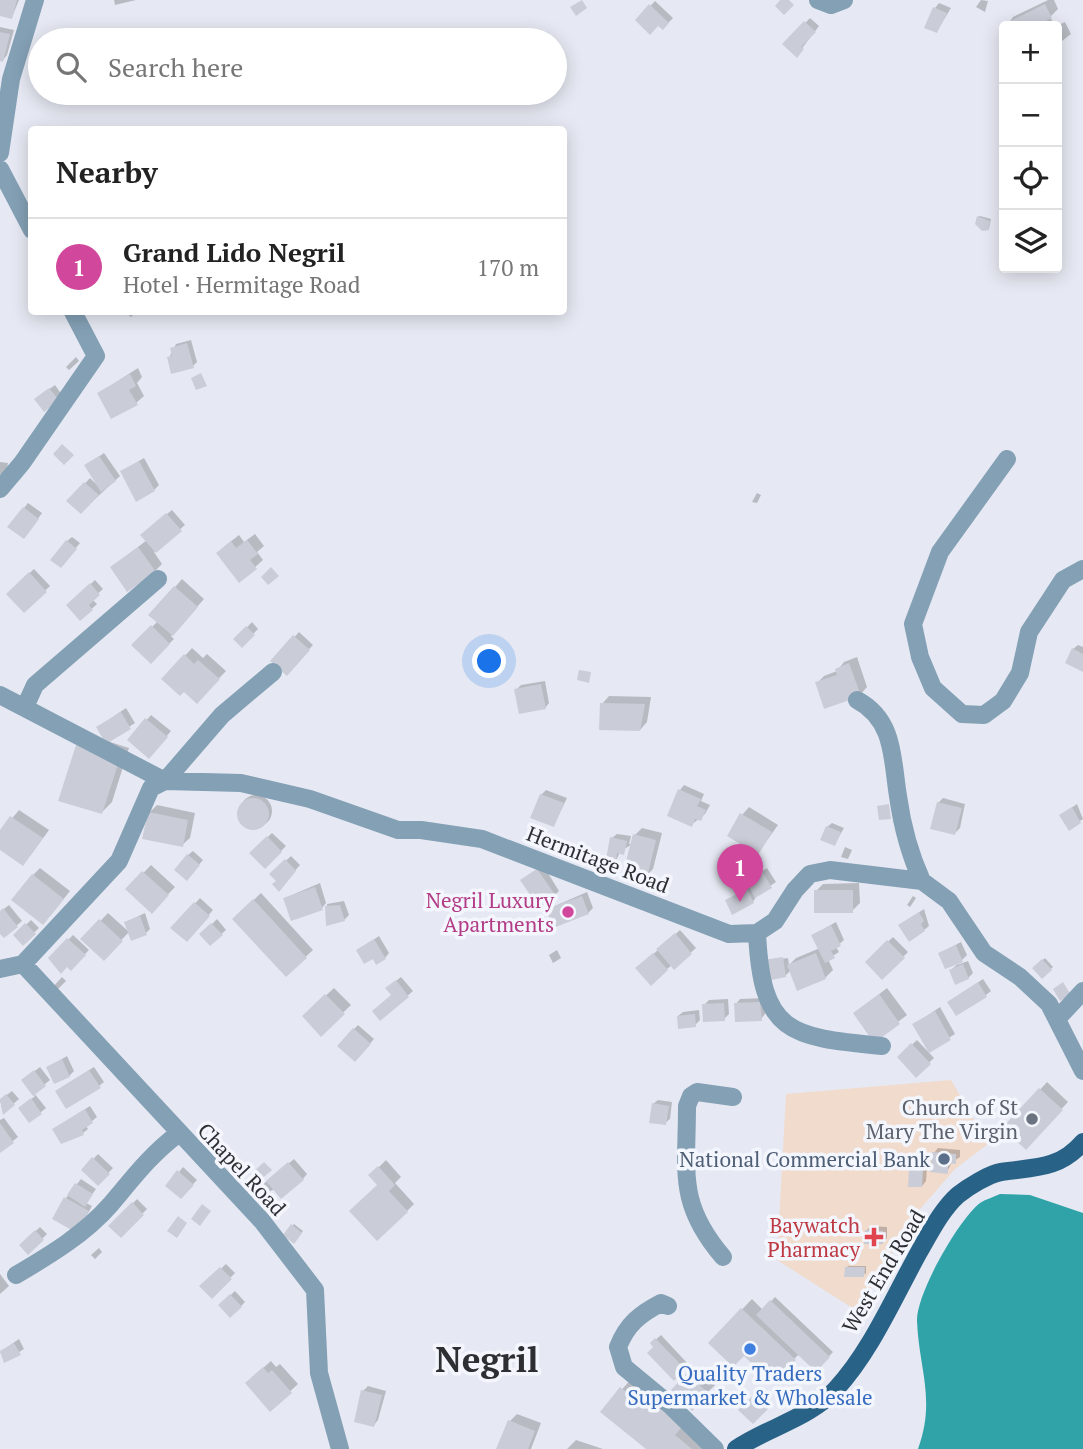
<!DOCTYPE html>
<meta charset="utf-8">
<style>
:root{--surface:#fff;--page:#f2f2f2;--text:#222;--muted:#767676;--line:#e0e0e0;--accent:#b45309}
body{margin:0;font-family:"PT Serif",serif;background:var(--page);color:var(--text)}
.controls{position:absolute;right:21px;top:21px;display:grid;overflow:hidden;border-radius:7px;box-shadow:0 4px 18px #0003}
.controls button{width:63px;height:63px;display:grid;place-items:center;padding:0;border:0;border-bottom:2px solid var(--line);background:var(--surface);color:var(--text);font:35px sans-serif}
.you{position:absolute;left:490px;top:662px;width:24px;height:24px;margin:-18px;border:5px solid #fff;border-radius:50%;background:#1a73e8;box-shadow:0 0 0 10px #1a73e833}
.badge{display:grid;place-items:center;width:46px;height:46px;border-radius:50%;background:var(--accent);color:#fff;font-size:23px;font-weight:700}
.pin{position:absolute;translate:-50% -58px;filter:drop-shadow(0 2px 4px #0008)}
.pin::after{content:'';position:absolute;top:37px;width:24px;height:21px;background:inherit;clip-path:polygon(0 0,100% 0,50% 100%)}
.list{margin:0;padding:0;list-style:none}
h2{display:flex;justify-content:space-between;align-items:center;height:91px;margin:0;padding:0 28px;font-size:30px}
h2 small{font-size:23px;font-weight:400;color:var(--muted)}
.list li{display:grid;grid-template-columns:46px 1fr auto;gap:21px;align-items:center;box-sizing:border-box;height:98px;padding:0 28px;border-top:2px solid var(--line)}
.list b{display:block;font-size:26px;white-space:nowrap}
.list p{margin:0;font-size:23px;white-space:nowrap;color:var(--muted)}
.list em{font-size:23px;font-style:normal;color:var(--muted)}
.icon{flex:none;width:38px;height:38px;fill:none;stroke:currentColor;stroke-width:2;stroke-linecap:round;stroke-linejoin:round}
.map{position:relative;flex:none;width:1083px;height:1449px;overflow:hidden}
.search{position:absolute;background:var(--surface);box-shadow:0 4px 18px #0003;left:28px;top:28px;width:539px;height:77px;display:flex;align-items:center;gap:18px;box-sizing:border-box;padding:0 24px;border-radius:38px;color:var(--muted);font-size:26px}
.panel{position:absolute;background:var(--surface);box-shadow:0 4px 18px #0003;left:28px;top:126px;width:539px;height:189px;border-radius:7px}
.map>svg:first-child{display:block}
.commercial{fill:#f0dbcd}
.water{fill:#30a3a9}
.shadow{fill:#0003}
.building{fill:#cacdd7}
.lines{fill:none;stroke-linecap:round;stroke-linejoin:round}
.minor{stroke:#84a0b5;stroke-width:18}
.major{stroke:#296287;stroke-width:18}
.hotel-dot{fill:#d1479c;stroke:#f4f6fe;stroke-width:2.5}
.worship-dot{fill:#6b7280;stroke:#f4f6fe;stroke-width:2.5}
.service-dot{fill:#5c6f8a;stroke:#f4f6fe;stroke-width:2.5}
.health-dot{fill:#e0444e;stroke:#f4f6fe;stroke-width:2.5}
.shop-dot{fill:#3f7fe0;stroke:#f4f6fe;stroke-width:2.5}
.labels{text-anchor:middle;dominant-baseline:central;stroke-width:7;stroke-linejoin:round;paint-order:stroke}
.street-label{font-size:21px;fill:#2e2f33;stroke:#f4f6fe}
.hotel-label{font-size:21px;fill:#b23c85;stroke:#f4f6fe;text-anchor:end}
.worship-label{font-size:21px;fill:#5b616d;stroke:#f4f6fe;text-anchor:end}
.service-label{font-size:21px;fill:#4e5e75;stroke:#f4f6fe;text-anchor:end}
.health-label{font-size:21px;fill:#be3a42;stroke:#f4f6fe;text-anchor:end}
.shop-label{font-size:21px;fill:#366cbe;stroke:#f4f6fe}
.town-label{font-size:35px;font-weight:bold;fill:#2e2f33;stroke:#f4f6fe}
</style>
<div class="map">
<svg width="1083" height="1449" viewBox="0 0 1083 1449">
<rect width="100%" height="100%" fill="#e6e9f3"/>
<path class="commercial" d="M951,1080L988,1144L955,1169L915,1215L862,1305L854,1309L777,1260L786,1094Z"/>
<path class="water" d="M1000,1194L1030,1195L1083,1213V1449H918C936,1399 919,1370 917,1321C916,1294 959,1219 980,1203C986,1199 994,1197 1000,1194Z"/>
<path class="shadow" d="M0,0H19L12,17L0,15Z
M114,0H136L115,5Z
M981,0L988,1L985,12L976,7Z
M1048,0H1054L1058,9L1050,17L1055,26H1007L1013,17Z
M655,1L673,18L663,28L658,24L637,20Z
M939,3L951,8L937,31L935,8Z
M810,18L819,26L797,55L785,44Z
M1065,22L1071,34L1057,45L1056,26Z
M0,27L14,30L7,55L3,60L0,59Z
M980,216L991,219L989,229L978,217Z
M125,312H136L131,317Z
M191,340L197,362L193,366L169,358L176,344Z
M76,357L79,361L69,370L66,367Z
M138,368L142,377L137,383L144,396L136,403L99,393Z
M55,385L62,395L58,399L41,395Z
M104,453L120,476L81,512L69,501L90,478L98,486L87,465Z
M144,458L159,485L154,490L122,471Z
M0,462L8,463L6,475L0,474Z
M757,493L761,495L757,503L752,502Z
M28,503L42,513L28,533L24,508Z
M172,510L185,525L154,552L162,564L155,571L112,567L147,540V530Z
M255,534L264,546L257,552L263,560L239,581L225,546L239,535L244,542Z
M72,537L80,543L65,561L67,541Z
M34,569L50,586L24,611L8,594Z
M182,579L204,599L171,636L174,639L151,662L134,645L158,621L151,615Z
M95,580L103,589L92,599L97,604L81,619L68,605Z
M252,622L258,629L242,645L236,639Z
M299,632L313,645L287,673L273,661Z
M1078,645L1083,647V670L1073,649Z
M192,648L203,658L207,654L226,671L197,701L185,690L164,679Z
M857,657L867,687L860,695L817,683L824,676L837,671L844,662Z
M545,681L549,703L545,708L516,690L521,685Z
M609,696L651,697L647,722L640,730L602,704Z
M126,708L135,723L107,741L129,748L112,802L102,812L78,746L88,735L106,741L98,727Z
M151,715L171,731L153,752L129,740Z
M684,785L704,794L701,801L710,805L705,814L691,825L680,790Z
M546,790L567,798L554,825L541,795Z
M240 811a16 16 0 1 1 32 0a16 16 0 1 1-32 0Z
M943,798L965,804L960,828L955,833L938,803Z
M1077,804L1083,819L1069,828L1061,815Z
M157,805L195,813L190,838L182,845L149,813Z
M749,807L778,825L758,853L742,815Z
M19,810L49,830L30,856L0,848V833Z
M832,823L844,828L835,844L827,827Z
M642,828L662,833L653,869L646,876L635,835Z
M272,833L286,846L265,867L251,853Z
M617,834L631,836L629,844H632L620,852L614,865L612,838Z
M845,847L852,850L848,859L841,857Z
M193,851L203,860L191,874L188,855Z
M291,856L300,865L279,889L278,881L272,874Z
M151,865L175,887L152,911L128,889Z
M543,865L559,891L555,895L527,876Z
M40,868L70,891L50,916L33,875Z
M767,868L776,882L757,895L753,902L727,901L751,886L748,881Z
M320,883L326,903L322,908L285,898Z
M859,883L860,903L852,911L816,891L823,884Z
M587,892L593,908L588,913L548,909Z
M261,893L313,950L286,975L234,919Z
M913,896L916,898L910,907L907,905Z
M200,898L213,910L191,935L173,928Z
M344,901L349,915L344,920L328,923L327,904Z
M9,905L22,921L4,936L0,931V912Z
M924,909L929,926L924,930L900,925Z
M108,913L129,932L104,958L83,939Z
M145,913L150,929L146,933L126,922Z
M217,919L226,930L210,944L202,934Z
M31,920L39,928L23,943L15,935Z
M836,922L844,940L836,947L839,952L828,959L833,970L825,978L791,970L785,976L768,961L788,958L789,965L796,958L820,948L813,935Z
M680,930L696,948L674,967L672,965L667,969L638,968Z
M73,935L89,950L71,968L50,958Z
M379,936L389,953L385,958L374,957L358,950Z
M893,937L908,952L882,978L867,962Z
M961,942L967,955L957,965L968,961L973,973L968,978L951,970L961,961L940,953Z
M557,950L561,958L553,963L549,955Z
M1045,958L1053,967L1042,977L1034,968Z
M62,977L66,981L56,991L52,988Z
M401,977L413,991L381,1018L393,995L392,984Z
M983,979L991,991L986,995L949,1002Z
M334,988L351,1005L321,1034L304,1016Z
M887,988L907,1015L874,1040L855,1013Z
M764,998L765,1014L761,1019L736,1004L740,999Z
M728,999L729,1014L724,1019L704,1005L709,1000Z
M940,1007L955,1034L930,1050L915,1024Z
M699,1010L700,1020L695,1025L678,1016L683,1012Z
M358,1025L374,1039L360,1055L354,1029Z
M917,1040L934,1058L916,1075L899,1057Z
M67,1056L74,1071L69,1076L48,1067Z
M40,1067L50,1080L34,1093L46,1108L30,1121L25,1104L35,1096L23,1080Z
M94,1067L104,1082L99,1086L62,1087Z
M1047,1082L1068,1102L1026,1147L1005,1128Z
M12,1091L19,1099L3,1113L0,1100Z
M658,1100L672,1102L670,1119L665,1123L653,1104Z
M90,1106L97,1117L86,1126L88,1129L83,1133L54,1129Z
M4,1118L18,1137L0,1151V1120Z
M938,1148L960,1150V1157L952,1162L947,1172L934,1153Z
M98,1154L113,1168L98,1184L83,1170Z
M294,1159L307,1174L303,1179L270,1191H255Z
M386,1160L401,1177L395,1183L414,1204L407,1211L371,1175Z
M915,1166H927L926,1181L922,1186L911,1170Z
M183,1167L197,1180L181,1197L168,1186Z
M81,1179L96,1189L86,1203L92,1206L81,1226L66,1198Z
M137,1199L147,1209L121,1235L111,1226Z
M294,1224L303,1231L294,1241L285,1234Z
M871,1226L887,1227V1238L882,1243L866,1231Z
M40,1227L47,1234L28,1253L21,1245Z
M99,1248L102,1252L95,1259L91,1255Z
M226,1264L235,1273L212,1296L202,1286Z
M848,1266H866V1274L846,1268Z
M0,1274L9,1286L0,1294Z
M235,1291L245,1302L231,1316L220,1305Z
M775,1297L833,1352L816,1370L799,1354L773,1381L744,1354L710,1343L752,1299L763,1310Z
M661,1335L689,1365L674,1379L652,1343Z
M19,1339L24,1349L5,1361L0,1352Z
M271,1361L276,1367L280,1364L298,1384L270,1410L254,1376Z
M696,1367L715,1385L692,1408L673,1390Z
M632,1378L703,1449H648L603,1411Z
M368,1386L386,1391L378,1420L374,1425L363,1391Z
M761,1391L772,1403L753,1422L741,1410Z
M517,1414L541,1423L531,1449H498L510,1421Z
M576,1440L603,1449H567Z"/>
<path class="building" d="M0,0H17L12,19L0,16Z
M582,0L587,8L576,16L570,7Z
M780,0H789L794,5L784,15L775,6Z
M649,4L669,23L663,30L658,26L650,35L635,20Z
M1045,4L1052,18L1042,23L1044,26H1005L1004,24Z
M933,7L947,13L937,33L924,28Z
M804,21L816,32L801,47L804,49L797,58L782,44Z
M0,32L10,34L3,62L0,61Z
M977,216L990,221L989,230L982,231L975,224Z
M187,343L194,368L171,374L167,357L172,356L170,348Z
M201,373L207,386L196,390L191,378Z
M130,374L136,386L129,390L138,405L111,419L97,393Z
M49,388L59,400L44,412L34,399Z
M62,444L74,455L64,465L53,454Z
M99,456L116,481L101,492L84,465Z
M139,461L155,491L136,502L120,471Z
M84,482L99,495L81,514L66,501Z
M23,507L39,519L24,539L7,527Z
M166,513L182,531L156,553L140,535Z
M66,540L77,549L61,568L50,560Z
M247,540L258,554L250,560L257,569L239,583L216,553L231,541L236,548Z
M138,547L156,572L127,592L110,567Z
M271,567L279,576L268,585L261,577Z
M29,572L47,592L24,613L6,594Z
M90,583L100,595L89,605L93,610L80,621L66,605Z
M174,586L198,607L173,636L148,615Z
M151,625L170,644L151,664L131,645Z
M246,626L255,635L242,648L233,639Z
M293,635L310,650L287,676L270,661Z
M1072,648L1083,654V672L1065,663Z
M184,654L194,664L198,660L220,679L197,704L184,692L180,696L161,679Z
M849,663L861,696L824,709L815,682L837,675L835,669Z
M579,670L591,672L589,683L577,680Z
M541,684L546,709L519,714L514,689Z
M600,703L645,704L640,731L599,730Z
M121,712L131,729L106,744L96,727Z
M145,718L168,737L149,759L127,740Z
M76,745L120,758L102,814L58,801Z
M678,789L701,799L697,806L706,810L701,821L695,819L692,827L667,816Z
M540,794L564,803L554,827L530,818Z
M237 814a16 16 0 1 1 32 0a16 16 0 1 1-32 0Z
M937,802L962,808L955,835L930,829Z
M889,804L891,819L879,820L877,806Z
M1072,807L1081,823L1069,831L1059,815Z
M148,812L188,820L183,847L142,839Z
M740,813L772,832L758,855L727,836Z
M10,816L43,838L23,866L0,850V830Z
M826,826L841,832L835,846L820,840Z
M633,834L656,840L647,878L623,873Z
M267,836L282,852L265,869L249,853Z
M610,837L627,841L624,855L617,853L615,867L605,865Z
M187,854L200,865L187,881L174,870Z
M285,859L296,871L279,892L272,884L276,881L269,874Z
M537,869L556,896L539,908L520,880Z
M142,871L169,895L152,914L125,889Z
M762,871L772,888L755,898L746,881Z
M32,874L64,899L43,925L11,900Z
M315,887L323,910L291,921L283,898Z
M747,889L754,903L732,915L725,900Z
M814,890H853V913H814Z
M582,896L589,914L553,928L546,909Z
M253,899L307,958L286,977L232,919Z
M194,902L210,916L187,942L170,928Z
M340,905L345,921L326,926L325,906Z
M3,908L18,927L4,938L0,934V911Z
M919,912L924,921L921,924L925,931L909,942L898,925Z
M140,916L147,935L131,941L124,922Z
M99,919L123,941L104,961L80,939Z
M25,923L36,934L23,946L13,935Z
M211,923L223,935L210,946L199,934Z
M831,925L841,946L831,951L835,958L825,963L811,935Z
M675,933L692,954L674,970L656,949Z
M67,938L86,955L71,971L67,967L61,974L48,958Z
M374,939L386,959L376,965L373,959L364,964L356,950Z
M887,940L905,958L882,980L865,962Z
M956,945L963,962L945,969L938,953Z
M653,953L668,970L651,986L635,968Z
M816,953L826,979L797,991L787,965Z
M783,957L786,977L766,981L763,960Z
M1042,959L1052,970L1042,979L1032,968Z
M963,964L969,979L955,985L949,970Z
M396,980L409,997L380,1021L372,1011L391,995L385,988Z
M978,982L987,997L956,1016L947,1002Z
M1063,982L1071,995L1060,1001L1053,989Z
M325,994L345,1014L321,1037L302,1016Z
M879,994L900,1024L874,1043L853,1013Z
M760,1002L762,1021L735,1022L734,1003Z
M724,1003L725,1021L703,1022L702,1004Z
M935,1011L951,1040L929,1053L912,1024Z
M695,1014L696,1027L678,1029L677,1016Z
M353,1028L371,1044L355,1062L337,1046Z
M911,1043L931,1064L916,1078L897,1057Z
M62,1059L70,1077L54,1084L46,1067Z
M34,1070L46,1086L33,1096L21,1080Z
M89,1070L101,1088L66,1109L55,1091Z
M1039,1088L1063,1110L1026,1150L1002,1128Z
M6,1094L15,1105L3,1115L0,1099Z
M31,1098L42,1114L29,1123L18,1108Z
M652,1103L669,1106L666,1125L649,1123Z
M85,1109L93,1123L82,1130L84,1135L61,1144L52,1129Z
M0,1123L14,1143L0,1153Z
M932,1152L956,1154V1164L948,1163V1174L930,1172Z
M92,1157L110,1174L98,1186L81,1170Z
M264,1162L272,1170L258,1182L251,1174Z
M288,1162L304,1180L281,1199L266,1181Z
M378,1166L395,1185L389,1191L408,1212L377,1241L349,1211L377,1185L368,1175Z
M177,1170L194,1185L181,1199L165,1186Z
M909,1170H923L922,1187H908Z
M263,1182L271,1193L260,1201L252,1191Z
M75,1183L93,1194L85,1207L67,1195Z
M64,1197L89,1211L77,1233L52,1219Z
M132,1202L144,1215L121,1238L108,1226Z
M202,1204L211,1211L200,1226L191,1219Z
M178,1216L187,1223L177,1238L167,1231Z
M291,1224L302,1233L294,1244L283,1235Z
M35,1230L44,1240L28,1255L19,1245Z
M865,1230L883,1231V1244H864Z
M220,1267L232,1279L212,1299L199,1286Z
M845,1267H865L864,1277H844Z
M230,1294L242,1307L230,1318L218,1305Z
M770,1300L830,1357L816,1372L756,1315Z
M741,1308L796,1360L773,1384L744,1356L733,1367L708,1343Z
M655,1338L686,1370L674,1381L647,1353L653,1347L650,1343Z
M14,1343L21,1355L4,1363L0,1351Z
M263,1367L268,1373L272,1370L292,1393L270,1412L245,1383Z
M687,1373L709,1394L692,1411L671,1390Z
M620,1387L635,1399L642,1392L683,1426L675,1435L692,1449H646L600,1412Z
M361,1390L382,1395L374,1427L354,1422Z
M755,1394L769,1408L753,1424L738,1410Z
M508,1420L535,1431L528,1449H496Z"/>
<g class="lines">
<path class="minor" d="M818,0L831,5L844,0
M0,153L11,79L35,0
M0,169L32,230
M1007,459L940,552L913,624L920,657L933,688L962,714L984,715L1003,701L1020,673L1029,632L1063,580L1083,569
M0,489L22,463L96,356L73,312
M0,695L165,781L241,783L310,799L398,830H421L482,839L729,934L757,933L775,921L795,890L810,874L830,870L922,881L949,901L984,953L1020,977L1049,1004L1083,1071
M857,700C895,720 892,760 898,796C902,825 910,855 922,881
M25,707L35,685L158,579
M757,933C762,1033 788,1037 882,1046
M23,964L262,1221L315,1290L319,1373L340,1449
M0,969L23,964L119,861L151,788L165,781L222,715L273,672
M1057,1019L1083,991
M723,1257C677,1203 687,1172 687,1106L691,1096L697,1092L733,1097
M16,1275C50,1255 85,1234 111,1204C133,1178 151,1154 178,1134
M668,1306L661,1303C640,1314 627,1324 618,1347L624,1367L670,1405L715,1449"/>
<path class="major" d="M736,1449C768,1427 809,1419 836,1389C871,1351 894,1297 919,1252C930,1233 942,1209 958,1195C968,1187 989,1174 1001,1172C1033,1167 1059,1170 1083,1142"/>
</g>
<circle class="hotel-dot" cx="568" cy="912" r="7"/>
<circle class="worship-dot" cx="1032" cy="1119" r="7"/>
<circle class="service-dot" cx="944" cy="1159" r="7"/>
<path class="health-dot" d="M870.5 1226.5h7v7h7v7h-7v7h-7v-7h-7v-7h7z"/>
<circle class="shop-dot" cx="750" cy="1349" r="7"/>
<g class="labels">
<g class="street-label">
<text transform="translate(598 859) rotate(21)">Hermitage Road</text>
<text transform="translate(242 1169) rotate(47)">Chapel Road</text>
<text transform="translate(883 1271) rotate(-59)">West End Road</text>
</g>
<g class="hotel-label">
<text x="554" y="900">Negril Luxury<tspan x="554" dy="24">Apartments</tspan></text>
</g>
<g class="worship-label">
<text x="1018" y="1107">Church of St<tspan x="1018" dy="24">Mary The Virgin</tspan></text>
</g>
<g class="service-label">
<text x="930" y="1159">National Commercial Bank</text>
</g>
<g class="health-label">
<text x="860" y="1225">Baywatch<tspan x="860" dy="24">Pharmacy</tspan></text>
</g>
<g class="shop-label">
<text x="750" y="1373">Quality Traders<tspan x="750" dy="24">Supermarket &amp; Wholesale</tspan></text>
</g>
<g class="town-label">
<text x="487" y="1359">Negril</text>
</g>
</g>
</svg>
<div class="controls">
<button>+</button>
<button>−</button>
<button><svg class="icon" aria-label="locate" viewBox="0 0 24 24"><circle cx="12" cy="12" r="6"/><path d="M12 2v4M12 18v4M2 12h4M18 12h4"/></svg></button>
<button><svg class="icon" aria-label="layers" viewBox="0 0 24 24"><path d="M12 4l9 5-9 5-9-5zM3 14l9 5 9-5"/></svg></button>
</div>
<div class="you"></div>
<div class="pin badge" style="left:740px;top:902px;background:#d1479c">1</div>
<div class="search"><svg class="icon" aria-label="search" viewBox="0 0 24 24"><circle cx="10" cy="10" r="6"/><path d="M15 15l6 6"/></svg>Search here</div>
<section class="panel">
<h2>Nearby<small></small></h2>
<ul class="list">
<li><span class="badge" style="background:#d1479c">1</span><div><b>Grand Lido Negril</b><p>Hotel · Hermitage Road</p></div><em>170 m</em></li>
</ul>
</section>
</div>
